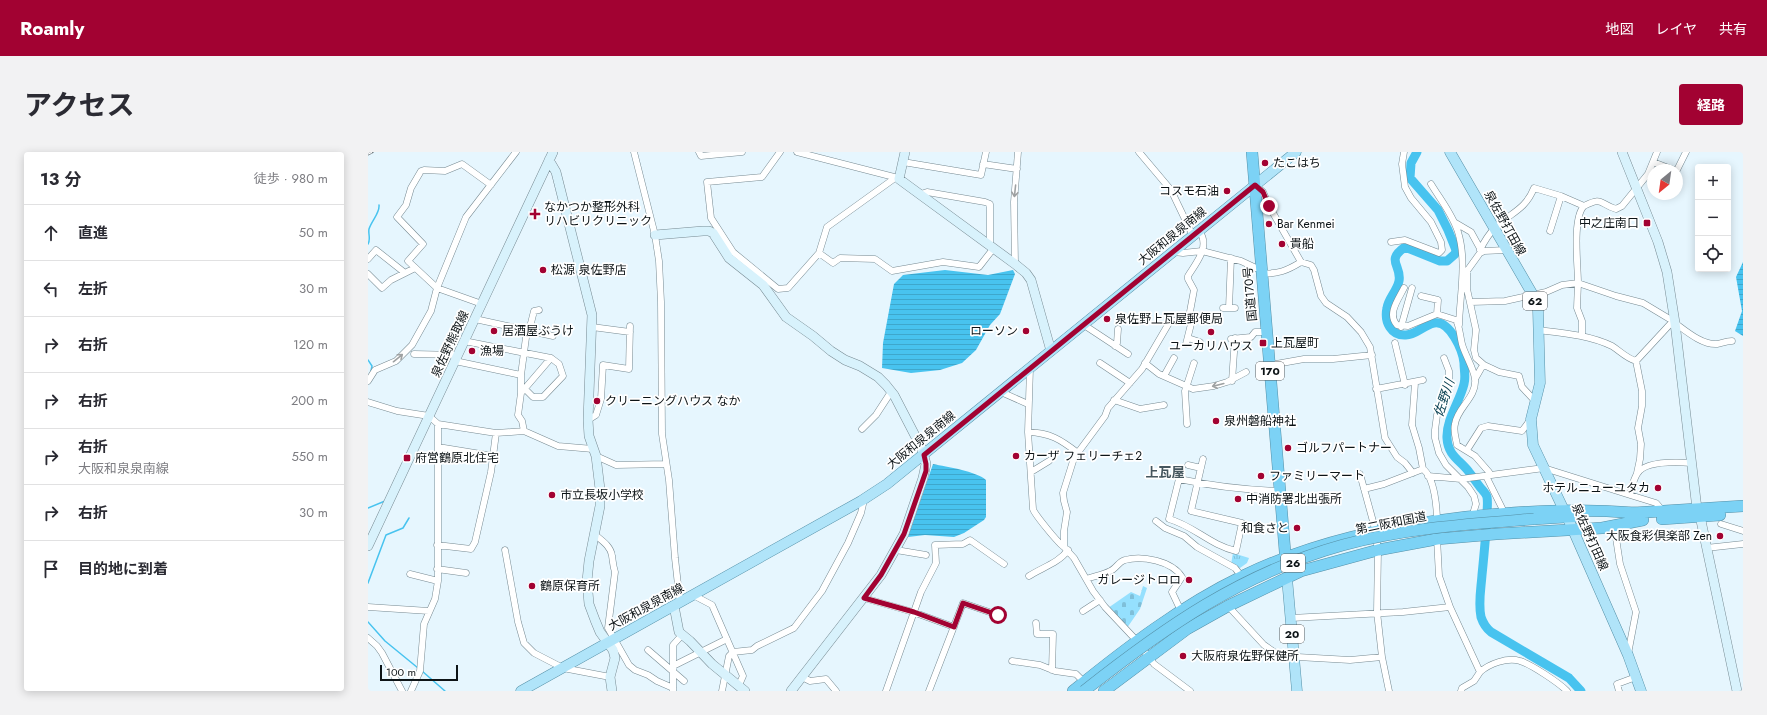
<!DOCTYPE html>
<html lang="ja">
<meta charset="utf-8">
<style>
:root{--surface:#fff;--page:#f2f2f3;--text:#2b2b33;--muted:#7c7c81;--line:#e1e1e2;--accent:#a20232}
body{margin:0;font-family:Jost,"Noto Sans JP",sans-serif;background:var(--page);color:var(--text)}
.controls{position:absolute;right:12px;top:12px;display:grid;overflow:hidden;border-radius:4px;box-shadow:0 2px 10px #0003}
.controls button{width:36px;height:36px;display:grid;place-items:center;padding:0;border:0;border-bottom:1px solid var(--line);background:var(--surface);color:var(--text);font:20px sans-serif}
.compass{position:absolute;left:1279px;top:12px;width:36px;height:36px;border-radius:50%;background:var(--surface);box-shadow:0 2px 10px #0003;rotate:209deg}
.scale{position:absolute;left:12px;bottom:10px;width:78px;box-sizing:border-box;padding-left:4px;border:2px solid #0d1417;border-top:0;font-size:11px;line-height:14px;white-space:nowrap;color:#0d1417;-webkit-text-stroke:3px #fff;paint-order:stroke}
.stop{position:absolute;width:12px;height:12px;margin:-9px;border:3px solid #a20232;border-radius:50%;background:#fff}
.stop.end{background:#a20232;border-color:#fff;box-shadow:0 1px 4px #0008}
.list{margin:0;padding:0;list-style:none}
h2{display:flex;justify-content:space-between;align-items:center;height:52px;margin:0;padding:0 16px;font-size:17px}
h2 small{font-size:13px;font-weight:400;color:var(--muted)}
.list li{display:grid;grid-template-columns:26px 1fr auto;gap:12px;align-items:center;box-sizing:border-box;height:56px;padding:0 16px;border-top:1px solid var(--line)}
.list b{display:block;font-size:15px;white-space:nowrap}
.list p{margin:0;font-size:13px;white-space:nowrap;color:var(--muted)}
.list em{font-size:13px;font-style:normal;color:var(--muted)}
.icon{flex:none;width:22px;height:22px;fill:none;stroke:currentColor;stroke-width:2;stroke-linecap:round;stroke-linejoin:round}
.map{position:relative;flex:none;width:1375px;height:539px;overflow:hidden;border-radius:4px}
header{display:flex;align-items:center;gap:24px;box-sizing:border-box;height:56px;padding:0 20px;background:var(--accent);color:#fff}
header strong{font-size:19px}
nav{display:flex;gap:22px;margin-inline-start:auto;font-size:14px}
.intro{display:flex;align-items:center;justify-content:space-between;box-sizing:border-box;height:96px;padding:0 24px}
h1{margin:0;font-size:28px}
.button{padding:10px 18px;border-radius:4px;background:var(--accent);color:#fff;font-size:14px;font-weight:700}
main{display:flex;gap:24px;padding:0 24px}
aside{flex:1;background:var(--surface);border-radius:4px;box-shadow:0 2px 10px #0003}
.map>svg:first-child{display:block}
.grass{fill:url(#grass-tufts)}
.cemetery{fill:url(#cemetery-stones)}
.water{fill:url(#water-rules)}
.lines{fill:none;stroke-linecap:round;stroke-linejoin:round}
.stream{stroke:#48c3ef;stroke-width:1.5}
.river{stroke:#48c3ef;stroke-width:9}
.street-casing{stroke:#778a92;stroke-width:7}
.secondary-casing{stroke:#778a92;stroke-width:10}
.primary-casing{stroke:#5590a7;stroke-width:11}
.highway-casing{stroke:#5590a7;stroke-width:12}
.street{stroke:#fff;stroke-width:6}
.secondary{stroke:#d8f2fc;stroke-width:9}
.primary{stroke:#b0e4f9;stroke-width:10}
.highway{stroke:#7cd2f5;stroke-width:11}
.rail-casing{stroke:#606a6f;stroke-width:3}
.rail{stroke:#fff;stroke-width:1.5;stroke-dasharray:4.5;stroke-linecap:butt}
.highway-bridge-casing{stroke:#5590a7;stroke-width:12;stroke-linecap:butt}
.highway-bridge{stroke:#7cd2f5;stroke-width:11}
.oneway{stroke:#9ea1a2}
.route{stroke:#a20232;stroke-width:5}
.poi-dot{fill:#a20232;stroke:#fff;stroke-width:1.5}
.labels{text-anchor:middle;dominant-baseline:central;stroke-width:3.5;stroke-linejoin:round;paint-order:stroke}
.shield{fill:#fff;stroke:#565a5d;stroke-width:1}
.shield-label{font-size:11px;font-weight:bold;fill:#0d1417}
.poi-label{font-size:12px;fill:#0d1417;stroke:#fff;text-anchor:start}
.street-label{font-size:12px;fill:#0d1417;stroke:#fff}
.water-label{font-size:13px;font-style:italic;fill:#063e50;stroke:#fff}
.neighbourhood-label{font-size:13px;font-weight:bold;fill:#45565e;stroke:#fff}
</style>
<header>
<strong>Roamly</strong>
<nav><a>地図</a><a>レイヤ</a><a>共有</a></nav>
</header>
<div class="intro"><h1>アクセス</h1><a class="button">経路</a></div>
<main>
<aside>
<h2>13 分<small>徒歩 · 980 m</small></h2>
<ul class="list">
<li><svg class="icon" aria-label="ahead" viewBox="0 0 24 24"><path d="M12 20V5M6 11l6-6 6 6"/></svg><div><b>直進</b></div><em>50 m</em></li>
<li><svg class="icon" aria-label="left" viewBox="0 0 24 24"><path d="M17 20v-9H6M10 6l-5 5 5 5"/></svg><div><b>左折</b></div><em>30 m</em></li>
<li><svg class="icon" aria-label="right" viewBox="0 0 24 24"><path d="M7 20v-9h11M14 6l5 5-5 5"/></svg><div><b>右折</b></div><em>120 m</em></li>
<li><svg class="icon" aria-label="right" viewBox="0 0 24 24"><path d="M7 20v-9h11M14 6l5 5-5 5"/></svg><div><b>右折</b></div><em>200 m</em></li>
<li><svg class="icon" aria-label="right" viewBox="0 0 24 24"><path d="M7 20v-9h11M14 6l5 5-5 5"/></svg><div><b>右折</b><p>大阪和泉泉南線</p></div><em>550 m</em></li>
<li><svg class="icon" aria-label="right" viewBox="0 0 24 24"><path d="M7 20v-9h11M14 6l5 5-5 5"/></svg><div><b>右折</b></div><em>30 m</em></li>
<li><svg class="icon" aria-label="arrive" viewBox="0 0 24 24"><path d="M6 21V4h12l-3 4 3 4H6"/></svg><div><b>目的地に到着</b></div></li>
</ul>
</aside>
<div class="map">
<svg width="1375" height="539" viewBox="0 0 1375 539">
<defs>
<pattern id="grass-tufts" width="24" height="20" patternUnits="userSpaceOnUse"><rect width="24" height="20" fill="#95e0fe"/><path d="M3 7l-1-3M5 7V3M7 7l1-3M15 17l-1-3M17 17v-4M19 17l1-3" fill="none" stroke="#7fbfd9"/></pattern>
<pattern id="cemetery-stones" width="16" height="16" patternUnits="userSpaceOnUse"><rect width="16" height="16" fill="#95e0fe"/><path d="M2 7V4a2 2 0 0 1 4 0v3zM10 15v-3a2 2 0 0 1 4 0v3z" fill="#7fbfd9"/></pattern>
<pattern id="water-rules" width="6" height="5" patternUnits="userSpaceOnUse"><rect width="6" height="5" fill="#48c3ef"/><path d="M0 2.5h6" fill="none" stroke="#3ea7cc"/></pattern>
</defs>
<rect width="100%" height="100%" fill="#e6f6fe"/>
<path class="grass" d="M865,401L881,406L879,411L872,416L863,412Z"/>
<path class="cemetery" d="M775,434L779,436L772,457L759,476L740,456L763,440L772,444Z"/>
<path class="water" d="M1375,110V184L1367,179L1374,159L1368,125Z
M577,118L620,123L645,118L647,122L632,162L622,173L608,198L594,211L572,218L543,221L514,216L515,191L526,132L535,123Z
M565,312C579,315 608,319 618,328V365L616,368L596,381L586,385L557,383L540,385Z"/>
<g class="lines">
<path class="stream" d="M0,92C3,87 0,82 1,77C4,68 12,61 11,53
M0,208L4,214L3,219
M0,356L17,349
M0,431L18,383L35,376L41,366
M0,470L17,489L50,516
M54,519L77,539"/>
<path class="river" d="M1049,0L1043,11L1042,26L1070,58L1080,78L1088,98L1087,102L1079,109H1072L1037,95C1017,109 1034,113 1031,129C1029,139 1020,147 1019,156C1016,170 1023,184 1038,183C1048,183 1056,173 1066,171C1082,168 1095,199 1096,211C1096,218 1098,225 1096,232C1092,249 1078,268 1079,286C1080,304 1092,308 1101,320C1105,325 1108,330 1112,335C1114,338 1118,341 1119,345C1120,350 1119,357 1119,363C1118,383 1116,403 1114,423C1113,437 1110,451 1113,465C1115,471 1118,476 1123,480L1201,526L1213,539"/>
<g class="street-casing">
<path id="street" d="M266,0L287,83L291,109L293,150L294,282L301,328L307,406L312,451
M331,0L333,4L374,0
M412,0L394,25L339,30L343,66L365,100L410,137L420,136L451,101L459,75L527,26
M429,0L530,26
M771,0L803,38L825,84
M535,10L613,23L618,0
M1285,10L1306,18
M615,12L649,17
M1309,18L1318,0
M1063,32C1072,47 1085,63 1090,80C1099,109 1092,143 1091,173
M887,33L895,40L901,54L933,110L943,113L946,118L953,144L958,151L979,165L993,180L1002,195L1017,286L1029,305L1037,311L1045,321
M553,42L559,40L617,50L622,52V95
M1216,54C1204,66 1210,114 1210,131L1248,144L1275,151L1305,169H1307
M1086,70L1103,80L1114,100
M1182,79L1193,44
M1023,90L1037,88L1071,101L1074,98L1073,90L1063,70L1043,46L1037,35L1034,12L1036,0
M1112,98C1116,90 1120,83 1126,77C1141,61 1157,59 1166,36L1193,44L1216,54C1235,44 1231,52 1248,57L1254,54L1280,22L1289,0
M1138,98L1116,99L1112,101L1099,119V137L1108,178L1106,198L1108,206L1116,213L1131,220L1151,224L1154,235L1167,249
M806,100L815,101L834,99L873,109L888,116H893
M451,101L465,111L472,106L507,107L524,119L575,110L611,115L625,97
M0,107L8,98L37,121
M647,112L646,50L650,0
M893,121C909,123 920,118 933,110
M0,122L14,136L23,128L47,116
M1036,136C1030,148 1019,162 1029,173L1040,174L1069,162L1088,168C1092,176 1092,184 1094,192C1097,203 1106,217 1107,227C1109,245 1089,256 1087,272C1085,279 1088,286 1089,293L1107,304L1121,320L1119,326L1134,356L1135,362
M1053,144L1070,148L1069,162
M1103,150L1137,149L1178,140L1194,133L1210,131L1209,156L1214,169V184
M114,152L69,136L40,109L55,92L29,65L38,53L43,36L53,19L56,18L77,19L94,12L123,33
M855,156H867
M861,156L863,106
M107,167L185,184
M1307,171C1318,179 1334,193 1349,192C1354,191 1358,189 1364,189
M716,173L760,202
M224,175L262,180
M1033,175L1044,136
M1170,178C1195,181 1221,183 1244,194C1252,199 1258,206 1268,209
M161,179L166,159L171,158
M820,186L832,190
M863,187L883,185L887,180H899
M96,189L183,206L191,212L195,224L175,245H165L157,237
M1027,191L1037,233
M818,192L824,168L821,165
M747,194L749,191L750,177
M46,202L90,203
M1076,206L1081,219V235L1069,263L1067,278V286L1071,301L1078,313L1100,335L1106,344L1108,352L1104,365
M87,209L153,223
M732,211L762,231
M777,211L791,222L825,237L846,234L859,230L878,220
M902,211L908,212L936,207H965L1004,203
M662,216L660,280L665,357C667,363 691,392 696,395
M796,224L806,206
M1107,227L1115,213
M0,229L7,218L28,209L44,193L63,159L69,136L98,65L148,0
M864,229L867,186
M1047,231L1044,273L1051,296L1055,317
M1008,237L1055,228
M633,240L660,252
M153,241V223L159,178
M746,248L772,257L796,253
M0,250L29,259L61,264L70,272V429L67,447L56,472L52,519L43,539
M220,268L228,263L233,247L235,213L261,217L262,174
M70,272L128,281L156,279L190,294L225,297
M819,272L817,239L826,211
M494,277L508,263L523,240
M156,279L154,269L150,263L153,241L183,206
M660,280C682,281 692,287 710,301
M70,295L125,304
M1099,298L1113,276L1120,274L1154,279L1163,267
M228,304L248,313L298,312
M835,307L823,359L874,371L868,399C842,393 826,374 801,367L811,327C844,334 878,338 912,339
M820,313L833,316
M663,320L681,309
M1269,321L1272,307L1273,292L1270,276L1274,254V239L1268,209L1305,169
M992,322L1006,373L1010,398L1009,460L1014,505L1021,539
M1060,324L1093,327L1176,316L1262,343C1264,336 1265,328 1269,322C1277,308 1310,310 1324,311
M996,337L1016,332L1055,317C1067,326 1069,357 1069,371
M1262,343L1288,351L1295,359
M788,369L797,376L816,384L829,395L867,416L874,425
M1353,372L1375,379
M1246,373L1252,412L1268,460L1260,502
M226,382C233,388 243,394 244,404C245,410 245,414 247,420L240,476L261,513L267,518L280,523L289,529L305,536
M69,393L103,397L107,390L123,320L128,281
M1338,396L1375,392
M137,398L150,470L156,491L166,501L195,516L242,525
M528,398L558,403
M69,417L98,421
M42,422L70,429
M661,424C673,416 691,411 700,398
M718,427C726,424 735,423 742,419C748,417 751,409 757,408C774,403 804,409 814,425L804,440L813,459
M325,443L344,453L375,524L371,533
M496,446L545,460L586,475
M860,454L896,493L912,504L982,508L1014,505
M0,455L61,459
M1082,455L1112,520L1106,529L1094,536L1093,539
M715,459L732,448
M923,466L1035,460L1082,455L1071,424L1069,386
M668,471L669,482H685L684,518
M0,486L9,494L14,501L34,539
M280,498L316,529
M644,509L672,513L687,519L708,522L716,530
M305,514L359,487
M1112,520C1121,512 1139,505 1152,509C1163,512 1191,531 1199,539
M434,525L442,529L458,527L468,539
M305,539V493L314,483
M354,539L361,504L365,500L384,498L389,494L426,476L454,439L480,391L493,361L496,348
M518,539L553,440L568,411L567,393L595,392L602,388L636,412
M561,539L595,451L630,463
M822,539L786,512L769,489L737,455L725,439L706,406L696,395V379L699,360L696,349L695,341L706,306L737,264L740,256L774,217L801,171L803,169L818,168L821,165L826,138L820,127V124C828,111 843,94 831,79
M1251,539L1249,532L1268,525"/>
</g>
<g class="secondary-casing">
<path id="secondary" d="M537,0L531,27L647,112L658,121L663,128L683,199
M1254,0L1290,90L1299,120L1307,171L1329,357L1332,364L1369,539
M181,8L188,20L224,163L220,268L221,284L228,304L232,337V354L221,409L219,429L221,452L227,468L232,480L245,498L247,506L242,525L244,539
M287,83L335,79H341L345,81L361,106L395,133L418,165L445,184L463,199L477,208L492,214L510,225L518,233L526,243L554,297L558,312L555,326L536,382L513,423L423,539
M0,394L185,0
M306,454L311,480L322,489L344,512L377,539"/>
</g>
<g class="primary-casing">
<path id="primary" d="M1082,0L1165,143L1170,158L1172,231L1163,267L1165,293L1202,371L1260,503L1273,539
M919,426L929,539
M153,539L493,349L519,332L928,0"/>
</g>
<g class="highway-casing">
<path id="highway" d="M884,0L918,412
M1264,361L1375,354
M1166,367L1213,364
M1294,367L1352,363
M705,539C758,496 813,454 875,424C945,390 1021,374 1098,365C1157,359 1210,356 1269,361
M736,539L819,477L860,454L933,419L1010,398L1069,387L1128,382L1234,376L1275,368"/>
</g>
<use href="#street" class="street"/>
<use href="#secondary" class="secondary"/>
<use href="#primary" class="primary"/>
<use href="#highway" class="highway"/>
<g class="rail-casing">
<path id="rail" d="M0,2L4,0"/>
</g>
<use href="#rail" class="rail"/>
<g class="highway-bridge-casing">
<path id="highway-bridge" d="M716,539C797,475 874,421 975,393C1037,376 1102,372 1166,367"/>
</g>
<use href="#highway-bridge" class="highway-bridge"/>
</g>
<defs><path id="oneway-shaft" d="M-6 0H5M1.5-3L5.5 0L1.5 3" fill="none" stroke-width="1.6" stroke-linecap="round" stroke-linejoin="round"/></defs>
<g class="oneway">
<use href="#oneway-shaft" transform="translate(647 39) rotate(96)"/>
<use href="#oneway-shaft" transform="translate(30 206) rotate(-39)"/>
<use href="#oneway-shaft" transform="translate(850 233) rotate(166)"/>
</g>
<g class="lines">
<path class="route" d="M630,463L595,451L586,475L546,460L496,446L513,423L536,382L558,319V312L556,303L887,33L895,40L901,54"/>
</g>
<g class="poi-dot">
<circle cx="897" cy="11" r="4"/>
<circle cx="859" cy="39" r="4"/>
<path d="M165 56h4v4h4v4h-4v4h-4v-4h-4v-4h4z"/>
<rect x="1275" y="67" width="8" height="8" rx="2"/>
<circle cx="901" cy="72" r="4"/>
<circle cx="914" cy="92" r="4"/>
<circle cx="175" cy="118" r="4"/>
<circle cx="739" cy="167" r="4"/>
<circle cx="126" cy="179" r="4"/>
<circle cx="658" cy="179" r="4"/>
<circle cx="843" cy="180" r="4"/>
<rect x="891" y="187" width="8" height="8" rx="2"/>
<circle cx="104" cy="199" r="4"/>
<circle cx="229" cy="249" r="4"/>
<circle cx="848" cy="269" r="4"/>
<circle cx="920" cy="296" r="4"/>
<circle cx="648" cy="304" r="4"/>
<rect x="35" y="302" width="8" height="8" rx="2"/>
<circle cx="893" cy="324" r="4"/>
<circle cx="1290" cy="336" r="4"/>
<circle cx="184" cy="343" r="4"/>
<circle cx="870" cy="347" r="4"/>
<circle cx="929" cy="376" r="4"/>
<circle cx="1352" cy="384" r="4"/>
<circle cx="821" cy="428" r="4"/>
<circle cx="164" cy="434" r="4"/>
<circle cx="815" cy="504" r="4"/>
</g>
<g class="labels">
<g class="shield">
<rect x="1155" y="140" width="24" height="18" rx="3"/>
<rect x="888" y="210" width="28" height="18" rx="3"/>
<rect x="913" y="402" width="24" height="18" rx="3"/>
<rect x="912" y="473" width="24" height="18" rx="3"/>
</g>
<g class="shield-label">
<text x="1167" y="149">62</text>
<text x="902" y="219">170</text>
<text x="925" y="411">26</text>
<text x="924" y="482">20</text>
</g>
<g class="poi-label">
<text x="905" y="11">たこはち</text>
<text x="851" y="39" text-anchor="end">コスモ石油</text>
<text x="176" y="55">なかつか整形外科<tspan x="176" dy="14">リハビリクリニック</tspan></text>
<text x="1271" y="71" text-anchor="end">中之庄南口</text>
<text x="909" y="72">Bar Kenmei</text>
<text x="922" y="92">貴船</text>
<text x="183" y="118">松源 泉佐野店</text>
<text x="747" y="167">泉佐野上瓦屋郵便局</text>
<text x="134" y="179">居酒屋ぶうけ</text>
<text x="650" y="179" text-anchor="end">ローソン</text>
<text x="903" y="191">上瓦屋町</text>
<text x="843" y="194" text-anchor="middle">ユーカリハウス</text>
<text x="112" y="199">漁場</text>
<text x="237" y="249">クリーニングハウス なか</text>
<text x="856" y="269">泉州磐船神社</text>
<text x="928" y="296">ゴルフパートナー</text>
<text x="656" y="304">カーザ フェリーチェ2</text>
<text x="47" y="306">府営鶴原北住宅</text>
<text x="901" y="324">ファミリーマート</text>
<text x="1282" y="336" text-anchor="end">ホテルニューユタカ</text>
<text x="192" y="343">市立長坂小学校</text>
<text x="878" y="347">中消防署北出張所</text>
<text x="921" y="376" text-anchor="end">和食さと</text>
<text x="1344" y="384" text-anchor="end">大阪食彩倶楽部 Zen</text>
<text x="813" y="428" text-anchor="end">ガレージトロロ</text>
<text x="172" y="434">鶴原保育所</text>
<text x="823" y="504">大阪府泉佐野保健所</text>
</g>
<g class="street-label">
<text transform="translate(1137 71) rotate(61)">泉佐野打田線</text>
<text transform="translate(804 84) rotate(-39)">大阪和泉泉南線</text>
<text transform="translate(882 142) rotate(-95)">国道170号</text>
<text transform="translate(82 192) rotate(-65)">泉佐野熊取線</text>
<text transform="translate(553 288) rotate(-39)">大阪和泉泉南線</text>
<text transform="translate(1023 371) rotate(-11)">第二阪和国道</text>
<text transform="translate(1222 385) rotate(66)">泉佐野打田線</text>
<text transform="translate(278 455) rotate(-29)">大阪和泉泉南線</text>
</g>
<g class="water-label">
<text transform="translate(1076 246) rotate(-71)">佐野川</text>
</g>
<g class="neighbourhood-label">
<text x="797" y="320">上瓦屋</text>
</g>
</g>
</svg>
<div class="controls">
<button>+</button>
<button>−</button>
<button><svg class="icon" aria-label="locate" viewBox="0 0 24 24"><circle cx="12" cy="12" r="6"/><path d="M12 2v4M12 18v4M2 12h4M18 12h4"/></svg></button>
</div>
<svg class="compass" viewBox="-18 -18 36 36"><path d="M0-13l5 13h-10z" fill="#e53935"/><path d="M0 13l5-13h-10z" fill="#7c7c81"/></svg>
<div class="scale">100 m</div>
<div class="stop" style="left:630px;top:463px"></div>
<div class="stop end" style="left:901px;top:54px"></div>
</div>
</main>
